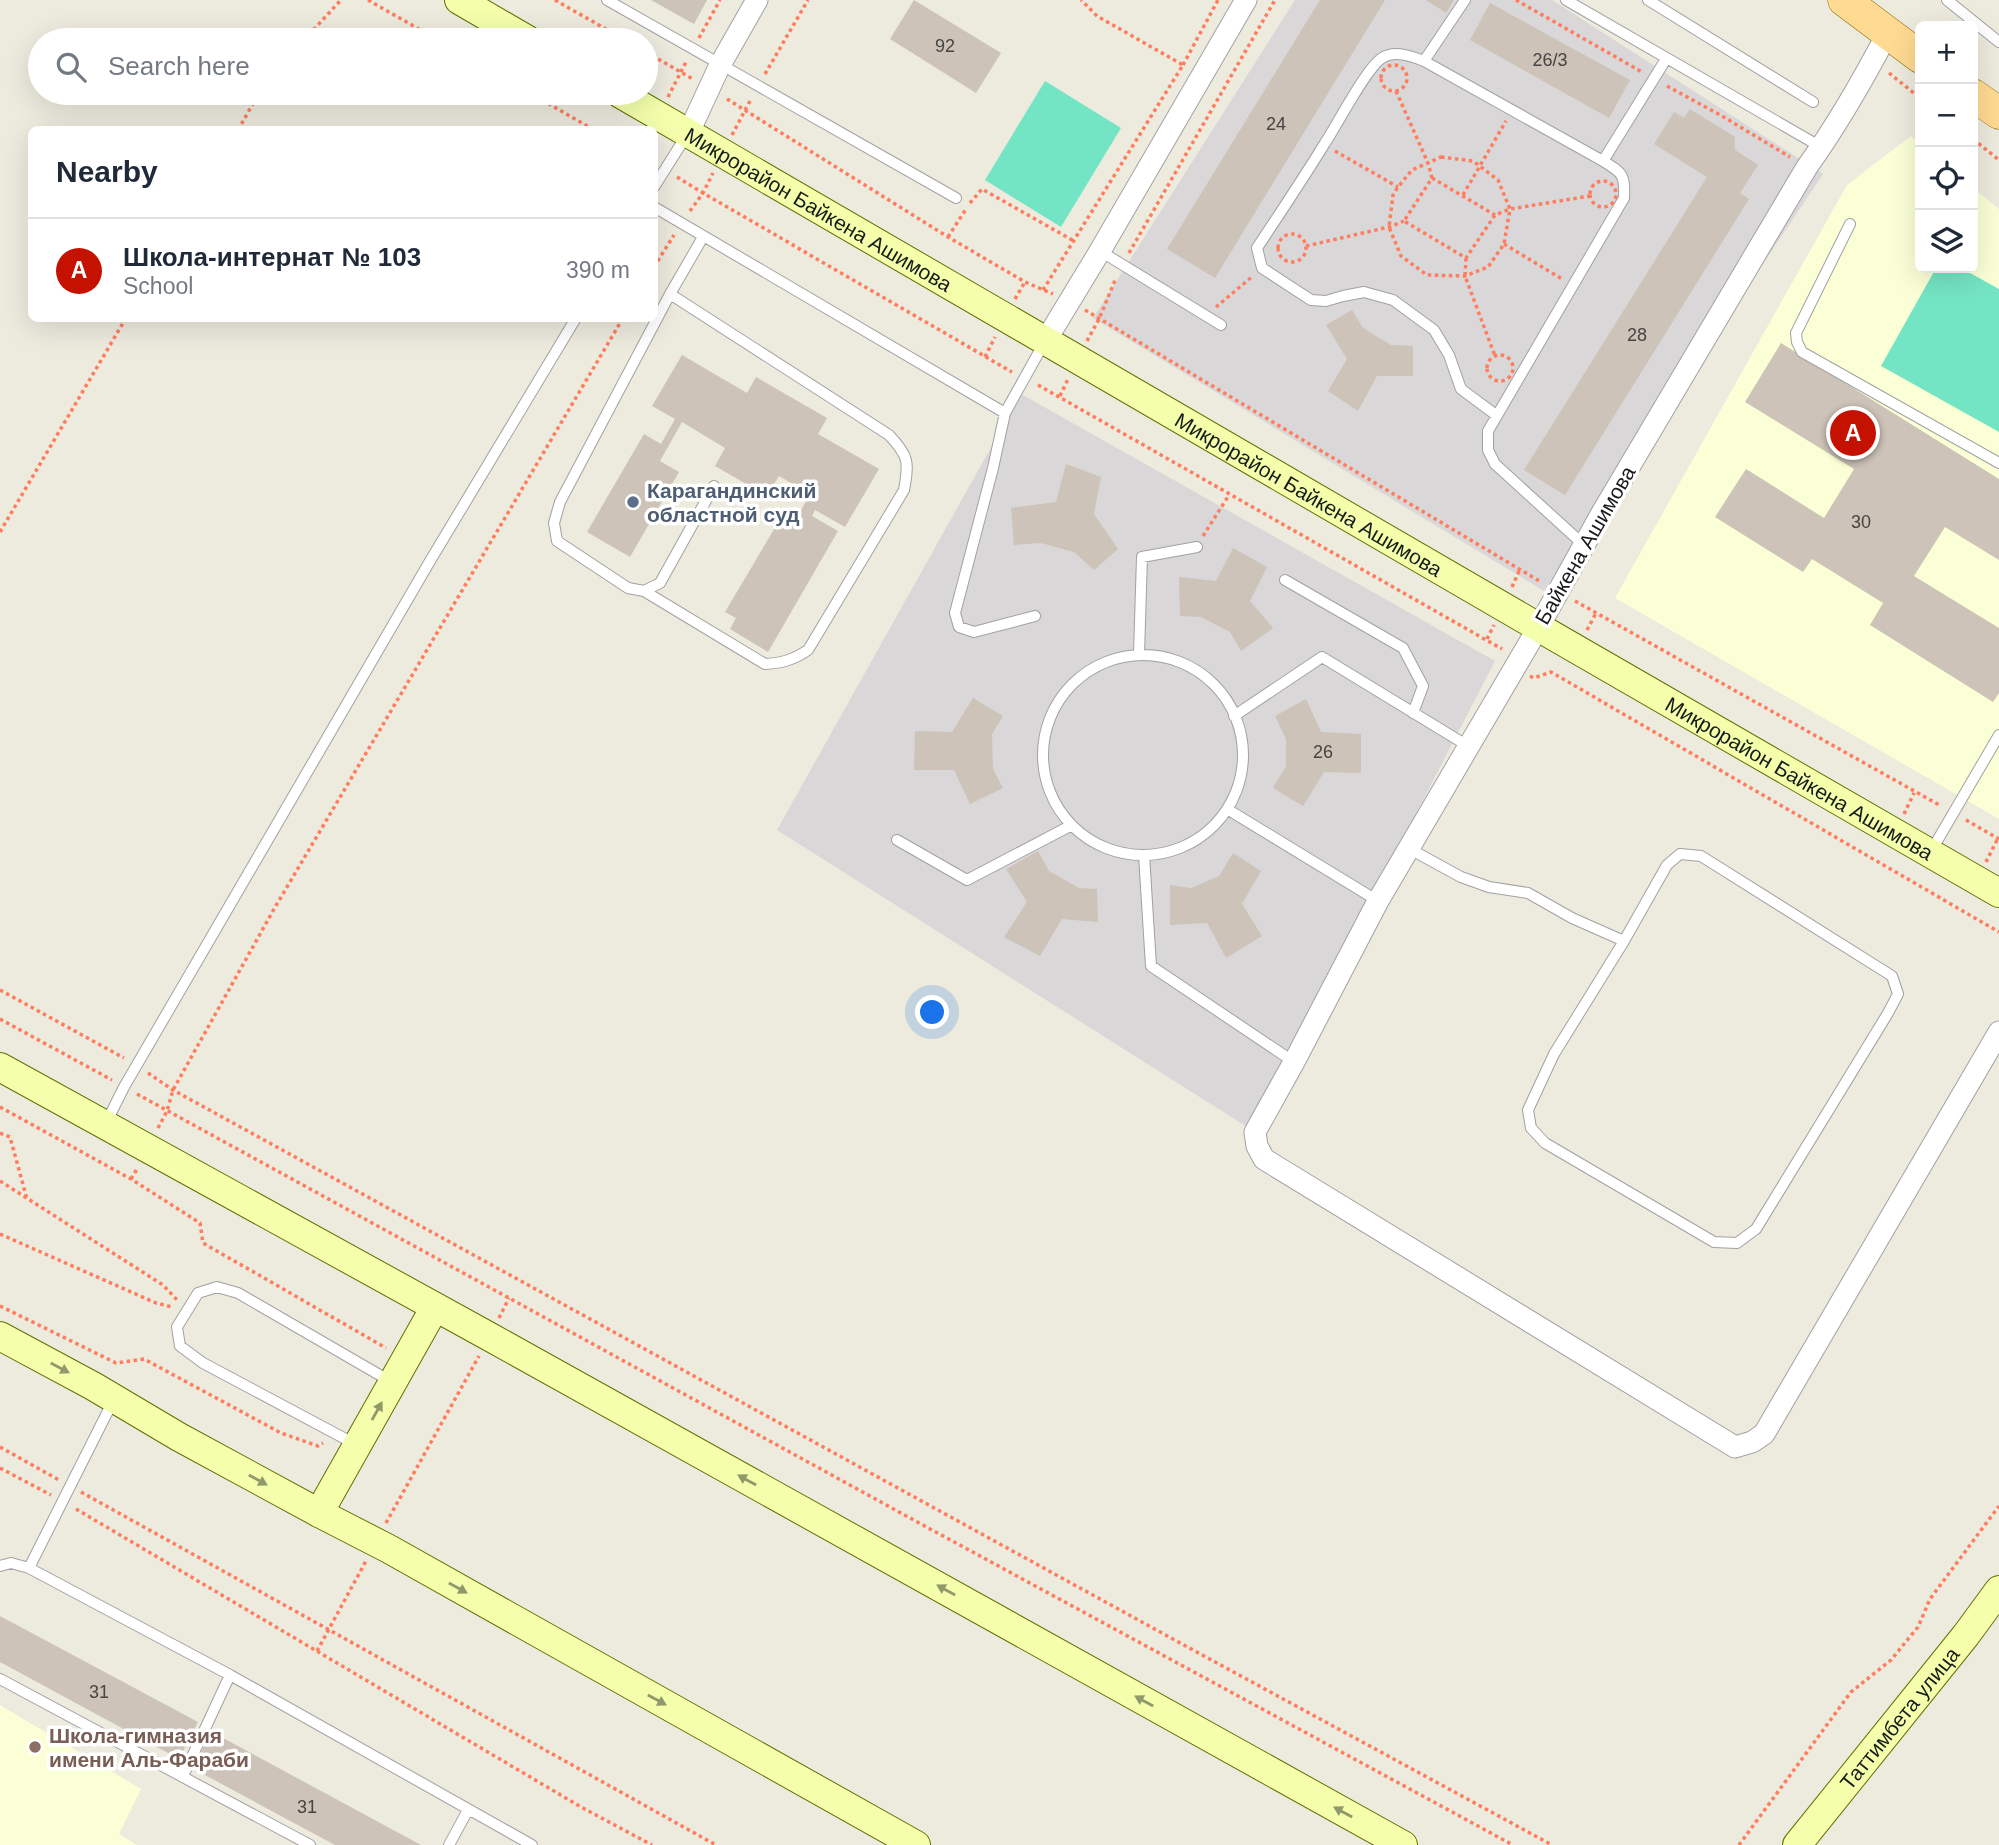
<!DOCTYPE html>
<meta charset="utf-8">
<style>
:root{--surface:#fff;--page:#f2f2f3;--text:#1f2937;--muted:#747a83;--line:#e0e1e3;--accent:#c51200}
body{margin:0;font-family:Arial,sans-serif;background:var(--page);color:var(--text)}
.controls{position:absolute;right:21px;top:21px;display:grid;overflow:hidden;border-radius:10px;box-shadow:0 7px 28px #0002}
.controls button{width:63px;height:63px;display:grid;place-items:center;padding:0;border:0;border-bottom:2px solid var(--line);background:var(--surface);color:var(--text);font:35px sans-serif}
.you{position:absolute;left:933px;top:1013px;width:24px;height:24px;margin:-18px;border:5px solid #fff;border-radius:50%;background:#1a73e8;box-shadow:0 0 0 10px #1a73e833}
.badge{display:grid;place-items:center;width:46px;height:46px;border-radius:50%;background:var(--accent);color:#fff;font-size:23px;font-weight:700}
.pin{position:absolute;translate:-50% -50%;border:4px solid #fff;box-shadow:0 2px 7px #0006}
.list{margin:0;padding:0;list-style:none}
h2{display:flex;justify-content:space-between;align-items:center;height:91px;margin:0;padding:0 28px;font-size:30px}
h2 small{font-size:23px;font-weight:400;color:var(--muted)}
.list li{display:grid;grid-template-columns:46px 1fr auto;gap:21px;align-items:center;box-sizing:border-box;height:105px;padding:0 28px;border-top:2px solid var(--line)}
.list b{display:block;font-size:26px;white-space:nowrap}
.list p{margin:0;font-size:23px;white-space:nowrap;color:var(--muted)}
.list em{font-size:23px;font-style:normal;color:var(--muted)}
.icon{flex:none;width:38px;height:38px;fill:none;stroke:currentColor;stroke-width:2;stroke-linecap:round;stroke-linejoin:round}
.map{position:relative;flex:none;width:1999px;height:1845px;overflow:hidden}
.search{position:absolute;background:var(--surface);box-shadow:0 7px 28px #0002;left:28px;top:28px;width:630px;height:77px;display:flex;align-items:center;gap:18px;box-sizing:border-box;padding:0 24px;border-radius:38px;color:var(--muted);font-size:26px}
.panel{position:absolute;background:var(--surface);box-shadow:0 7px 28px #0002;left:28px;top:126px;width:630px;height:196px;border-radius:10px}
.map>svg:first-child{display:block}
.residential{fill:#d9d7d7}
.education{fill:#fbffd6}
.pitch{fill:#74e5c4}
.building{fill:#cdc3b8}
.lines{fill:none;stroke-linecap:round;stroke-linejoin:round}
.lane-casing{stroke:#a1a1a1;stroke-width:12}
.street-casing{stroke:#a1a1a1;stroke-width:23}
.secondary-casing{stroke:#5c7300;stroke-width:30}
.primary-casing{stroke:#916e00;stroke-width:33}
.path{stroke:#ff7d5e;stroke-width:3.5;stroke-dasharray:3.5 3.5;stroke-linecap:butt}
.lane{stroke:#fff;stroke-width:10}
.street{stroke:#fff;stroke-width:21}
.secondary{stroke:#f3ffab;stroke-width:28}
.primary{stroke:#ffda92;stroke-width:32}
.oneway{fill:#91986a}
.service-dot{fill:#5c6f8a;stroke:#fff;stroke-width:2.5}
.education-dot{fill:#8d6e63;stroke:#fff;stroke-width:2.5}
.labels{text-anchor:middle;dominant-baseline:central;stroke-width:7;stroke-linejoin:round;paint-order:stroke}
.number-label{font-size:18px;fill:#474442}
.street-label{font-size:21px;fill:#1a1a1a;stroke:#fff}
.service-label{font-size:21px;font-weight:bold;fill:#4e5e75;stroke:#fff;text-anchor:start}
.education-label{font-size:21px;font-weight:bold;fill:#785e54;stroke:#fff;text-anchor:start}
</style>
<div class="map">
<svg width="1999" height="1845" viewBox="0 0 1999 1845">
<rect width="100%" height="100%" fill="#edeade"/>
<path class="residential" d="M1295,0H1552L1823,174L1544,591L1093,318Z
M1021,394L1495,661L1252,1130L777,830Z"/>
<path class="education" d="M1911,136L1920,144V268H1973V188L1999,209V819L1615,598L1847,185Z
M0,1705L141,1789L119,1834L137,1845H0Z"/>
<path class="pitch" d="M1045,81L1121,128L1061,227L985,180Z
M1936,268H1961L1999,289V432L1881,366Z"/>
<path class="building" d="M651,0H707L694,24Z
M914,0L1001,53L976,93L890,39Z
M1320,0H1385L1215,278L1167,249Z
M1426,0H1454L1446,13Z
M1490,3L1630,80L1609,118L1470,40Z
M1690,109L1735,137V150L1758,165L1740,193L1749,199L1565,495L1524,470L1707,177L1654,144L1674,112L1684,118Z
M1352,310L1363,328L1391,345L1413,346V376H1377L1358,411L1328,391L1347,359L1326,325Z
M1781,343L1999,479V560L1945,527L1914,576L1999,628V693L1993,702L1870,625L1883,603L1812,559L1803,572L1715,517L1746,469L1824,518L1854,469L1745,402Z
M682,355L747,393L756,377L827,418L818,434L879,469L845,527L815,510L812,516L838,531L768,652L730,629L736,618L725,612L786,509L798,516L810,494L779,476L767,496L715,466L725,448L682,422L660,461L679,472L630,557L587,532L644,434L661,444L675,419L652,406Z
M1066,464L1101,477L1094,514L1118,549L1094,570L1074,552L1041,543L1014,545L1011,508L1056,502Z
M1233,548L1267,567L1250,601L1273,628L1241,651L1230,632L1201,617L1180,616L1179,577L1216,581Z
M973,698L1003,716L992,734L993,769L1003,788L970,804L954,770H914L915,731L952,732Z
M1306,699L1321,732L1361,734V773L1324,772L1303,806L1273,788L1286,766V739L1275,716Z
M1038,851L1049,871L1079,888L1097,889L1098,922L1062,919L1040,956L1004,937L1027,902L1006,869Z
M1233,853L1261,871L1242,904L1262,936L1226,958L1207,923L1170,925V885L1191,888L1219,876Z
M0,1616L198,1722L179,1759L0,1662Z
M212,1732L421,1845H335L192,1768Z"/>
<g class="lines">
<g class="lane-casing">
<path id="lane" d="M607,0L956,198
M1465,0L1424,61L1603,161C1623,173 1625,175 1624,198L1488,431V450L1495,464L1585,546
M1566,0L1821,147
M1648,0L1813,102
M1947,0L1999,42
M1424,61C1411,56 1395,50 1382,58C1367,67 1337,125 1325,143C1303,179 1280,213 1257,248L1262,268L1311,300L1326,301L1343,296L1364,292L1393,300L1434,330L1449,355L1461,389L1496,415
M1603,161L1666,59
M654,187L688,133
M654,207L1005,413L1044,343
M1850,224L1796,333L1797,342L1802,352L1999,463
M703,237L670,294L560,502L554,523L557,541L628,588L644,591L660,583L714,486
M1100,251L1221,325
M1005,413L993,468L955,613L959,627L974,632L1035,616
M1285,580L1403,648L1423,686L1413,713
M644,591L765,664C782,663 793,660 808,650L904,490C909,462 909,456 889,435L670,294
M1139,654L1142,557L1197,547
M1043 755a100 100 0 1 1 200 0a100 100 0 1 1-200 0Z
M1234,716L1322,657L1468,746
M1227,809L1378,901
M897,840L967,880L1070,826
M1408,848L1461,877L1489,887L1528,893L1572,918L1624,941
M1930,853L1999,735
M1680,854L1701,856L1892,976L1898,994L1888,1013L1756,1229L1737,1243L1714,1242L1545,1143L1531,1128L1528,1110L1554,1054L1624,941L1667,865Z
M1144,855L1151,966L1294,1062
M106,1123L124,1087L430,561L576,318
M355,1444L203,1363L180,1346L177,1327L198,1293L217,1287L238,1293L390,1381
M0,1566L11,1563L29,1568L230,1675L532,1845
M29,1568L114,1399
M0,1679L310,1845
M183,1776L230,1675
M449,1845L468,1810"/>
</g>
<g class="street-casing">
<path id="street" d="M1887,34C1863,80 1837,125 1807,167L1603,511L1538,628L1378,901L1294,1062L1255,1132L1257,1146L1264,1159L1735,1447L1752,1442L1764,1434L1999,1032
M689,132L720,65L757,0
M1046,340L1100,251L1246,0"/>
</g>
<g class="secondary-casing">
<g id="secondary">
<path d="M459,0L528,40"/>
<path id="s1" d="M619,93C1078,360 1538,628 1999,893"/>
<path d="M0,1067L490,1337L1403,1845"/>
<path d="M0,1336L93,1386L179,1437L319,1513L389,1549L916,1845"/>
<path d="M319,1513L435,1307"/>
<path id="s2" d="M1797,1845L1966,1635L1999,1590"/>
</g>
</g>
<g class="primary-casing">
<path id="primary" d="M1844,0L1920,57
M1973,95L1999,113"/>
</g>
<path class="path" d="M368,0L438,40
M555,0L625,40
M1516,0L1642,72
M699,38L720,0
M304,40L341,0
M646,52L693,79
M1381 78a13 13 0 1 1 26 0a13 13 0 1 1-26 0Z
M1183,65L1218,0
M1889,73L1920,98
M765,74L808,0
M1667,86L1722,116L1790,157
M1396,91L1428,163L1432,178L1404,221L1466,258L1495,215L1510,209L1590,196
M530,93L594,130
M668,97L687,60
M727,99L948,237L1025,282L1053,294
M238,130L259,93
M732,135L751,99
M1973,139L1999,160
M1335,151L1398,187
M1441,157L1473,161L1498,180L1510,209L1504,244L1488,267L1465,276L1427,275L1401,256L1389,227L1393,195L1398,187L1412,170Z
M677,177L703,193L1012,372
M1432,178L1495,215
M1590 194a13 13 0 1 1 26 0a13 13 0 1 1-26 0Z
M1463,195L1506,121
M970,203L982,189L1074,241
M690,211L703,193L713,173
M1278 248a14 14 0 1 1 28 0a14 14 0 1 1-28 0Z
M948,237L966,209
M1504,244L1562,279
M1306,246L1389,227L1404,221
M1129,253L1275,0
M1466,258L1465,276L1495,356
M654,267L674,235
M1043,290L1183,65L1097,16L1081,0
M1015,299L1025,282
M1216,307L1253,276
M1085,310L1541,582
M1087,341L1099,319L1116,278
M1487 368a13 13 0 1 1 26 0a13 13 0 1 1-26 0Z
M985,357L995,337
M1038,385L1502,649
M1060,396L1068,379
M0,532L126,318
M1203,536L1229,495
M1512,587L1520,569
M1575,601L1941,806
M1587,630L1596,613
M1487,639L1494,625
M1530,676L1534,678L1551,672L1999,932
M1904,814L1914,793
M1966,820L1999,839
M1986,862L1998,838
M0,990L124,1058
M0,1019L112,1080
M148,1073L173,1090L1182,1644L1552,1845
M137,1094L921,1524L1513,1845
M0,1107L131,1179L200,1223L203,1243L386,1348
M158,1128L167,1111L173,1090L274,909L623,318
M0,1133L10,1137L27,1199
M131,1179L137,1169
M0,1181L163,1285L179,1302
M0,1234L156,1303L172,1307
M0,1306L116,1363L144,1359L281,1433L318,1446L323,1443
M499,1318L509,1298
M0,1447L59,1480
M0,1468L51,1495
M81,1492L716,1845
M76,1509L581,1807L652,1845
M386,1523L479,1356
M317,1651L366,1561
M1739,1845L1851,1692L1891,1660L1918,1627L1930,1599L1999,1506"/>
<use href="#lane" class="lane"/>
<use href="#street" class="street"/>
<use href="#secondary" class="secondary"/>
<use href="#primary" class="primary"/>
</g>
<defs><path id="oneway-solid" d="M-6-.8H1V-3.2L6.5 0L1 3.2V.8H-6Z" transform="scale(1.75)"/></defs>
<g class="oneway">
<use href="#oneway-solid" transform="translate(60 1368) rotate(28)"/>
<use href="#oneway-solid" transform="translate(377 1411) rotate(-61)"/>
<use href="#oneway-solid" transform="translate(258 1480) rotate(29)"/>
<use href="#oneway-solid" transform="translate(747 1480) rotate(-151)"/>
<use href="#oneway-solid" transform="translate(458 1588) rotate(29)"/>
<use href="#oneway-solid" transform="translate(946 1590) rotate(-151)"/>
<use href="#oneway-solid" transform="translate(657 1700) rotate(29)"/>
<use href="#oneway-solid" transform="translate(1144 1701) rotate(-151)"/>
<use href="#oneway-solid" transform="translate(1343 1812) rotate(-151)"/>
</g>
<circle class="service-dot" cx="633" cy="502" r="7"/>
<circle class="education-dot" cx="35" cy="1747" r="7"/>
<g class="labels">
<g class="number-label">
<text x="945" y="46">92</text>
<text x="1550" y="60">26/3</text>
<text x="1276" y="124">24</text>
<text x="1637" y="335">28</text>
<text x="1861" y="522">30</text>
<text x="1323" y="752">26</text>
<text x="99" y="1692">31</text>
<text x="307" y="1807">31</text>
</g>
<g class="street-label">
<text stroke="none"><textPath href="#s1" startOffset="231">Микрорайон Байкена Ашимова</textPath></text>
<text stroke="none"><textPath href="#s1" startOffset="798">Микрорайон Байкена Ашимова</textPath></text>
<text transform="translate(1585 545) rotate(-60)">Байкена Ашимова</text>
<text stroke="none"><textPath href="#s1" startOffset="1365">Микрорайон Байкена Ашимова</textPath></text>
<text stroke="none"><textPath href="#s2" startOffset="163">Таттимбета улица</textPath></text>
</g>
<g class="service-label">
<text x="647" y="490">Карагандинский<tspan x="647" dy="24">областной суд</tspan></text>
</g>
<g class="education-label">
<text x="49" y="1735">Школа-гимназия<tspan x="49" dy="24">имени Аль-Фараби</tspan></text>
</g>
</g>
</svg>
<div class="controls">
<button>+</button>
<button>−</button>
<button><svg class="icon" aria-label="locate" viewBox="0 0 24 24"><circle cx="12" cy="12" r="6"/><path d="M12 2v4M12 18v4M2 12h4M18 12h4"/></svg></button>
<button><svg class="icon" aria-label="layers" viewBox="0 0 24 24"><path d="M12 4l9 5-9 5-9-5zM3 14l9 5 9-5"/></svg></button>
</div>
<div class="you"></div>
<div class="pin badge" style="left:1853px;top:433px">A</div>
<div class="search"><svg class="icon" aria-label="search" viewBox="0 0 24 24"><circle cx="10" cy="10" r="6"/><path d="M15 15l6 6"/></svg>Search here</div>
<section class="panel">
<h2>Nearby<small></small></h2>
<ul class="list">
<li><span class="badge">A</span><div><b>Школа-интернат № 103</b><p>School</p></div><em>390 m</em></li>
</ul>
</section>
</div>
